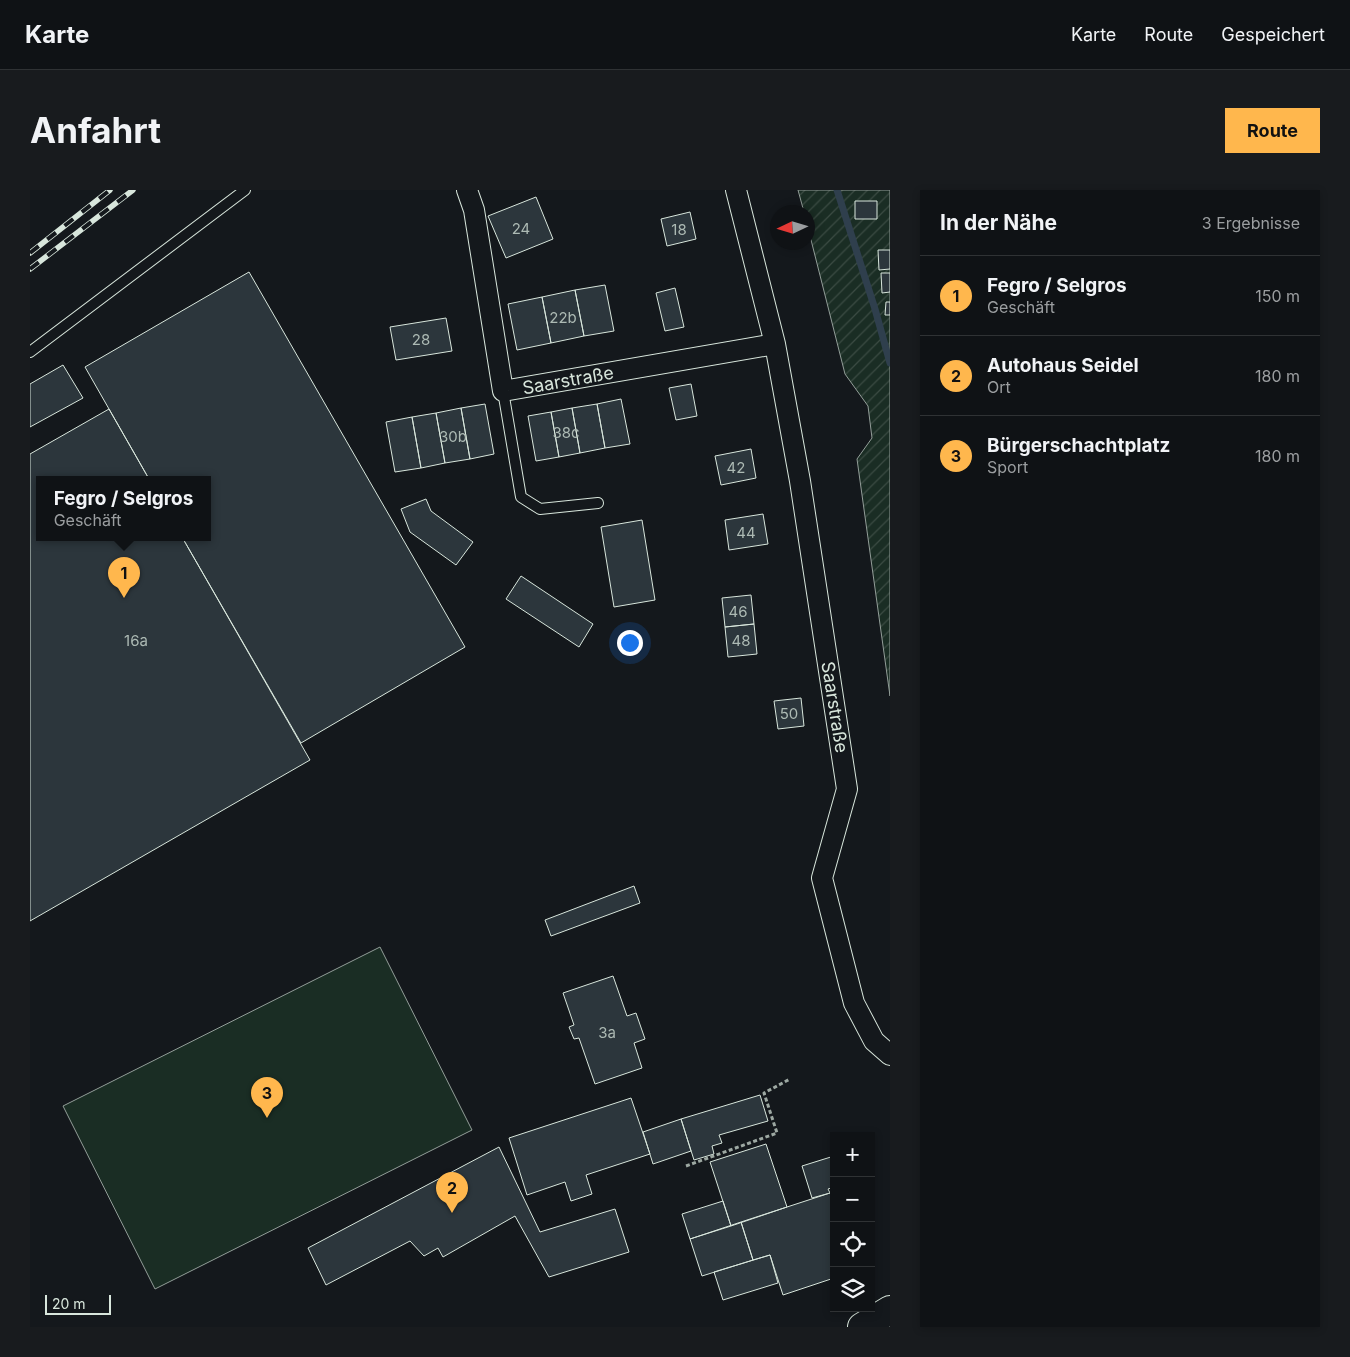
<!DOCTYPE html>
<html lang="de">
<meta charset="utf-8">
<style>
:root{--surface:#0f1215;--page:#181b1e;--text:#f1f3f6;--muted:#9b9ea0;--line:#2f3234;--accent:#ffb74d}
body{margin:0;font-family:Inter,sans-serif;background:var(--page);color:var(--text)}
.controls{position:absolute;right:15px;bottom:15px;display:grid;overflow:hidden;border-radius:0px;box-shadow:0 2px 8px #0003}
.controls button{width:45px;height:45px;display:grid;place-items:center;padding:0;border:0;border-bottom:1px solid var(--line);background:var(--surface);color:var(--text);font:25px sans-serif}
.compass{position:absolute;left:740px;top:15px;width:45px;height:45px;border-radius:50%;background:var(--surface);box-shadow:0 2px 8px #0003;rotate:266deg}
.scale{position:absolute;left:15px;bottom:12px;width:66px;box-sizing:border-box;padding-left:5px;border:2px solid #d8e6dc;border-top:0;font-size:14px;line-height:18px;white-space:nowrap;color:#d8e6dc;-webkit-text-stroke:4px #14181c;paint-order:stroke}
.you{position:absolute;left:599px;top:452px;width:18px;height:18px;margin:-12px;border:4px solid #fff;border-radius:50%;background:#1a73e8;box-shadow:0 0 0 8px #1a73e833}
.badge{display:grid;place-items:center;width:32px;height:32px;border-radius:50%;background:var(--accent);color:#111;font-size:16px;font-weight:700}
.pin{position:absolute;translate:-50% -41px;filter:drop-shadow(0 1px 2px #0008)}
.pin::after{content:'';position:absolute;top:26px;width:18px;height:15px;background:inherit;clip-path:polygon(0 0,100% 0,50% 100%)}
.popup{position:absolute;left:6px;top:286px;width:175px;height:65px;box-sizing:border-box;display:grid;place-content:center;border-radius:0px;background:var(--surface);filter:drop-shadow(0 1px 4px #0005);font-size:16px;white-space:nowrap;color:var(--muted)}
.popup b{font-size:19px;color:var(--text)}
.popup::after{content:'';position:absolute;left:50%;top:100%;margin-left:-10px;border:10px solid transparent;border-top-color:var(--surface)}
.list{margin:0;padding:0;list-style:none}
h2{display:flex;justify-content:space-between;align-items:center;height:65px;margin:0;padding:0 20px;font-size:21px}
h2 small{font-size:16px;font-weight:400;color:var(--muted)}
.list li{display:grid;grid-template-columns:32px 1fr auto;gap:15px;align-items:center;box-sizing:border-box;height:80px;padding:0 20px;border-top:1px solid var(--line)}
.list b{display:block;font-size:19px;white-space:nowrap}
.list p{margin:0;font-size:16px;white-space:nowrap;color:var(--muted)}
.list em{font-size:16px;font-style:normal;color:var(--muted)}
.icon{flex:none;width:28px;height:28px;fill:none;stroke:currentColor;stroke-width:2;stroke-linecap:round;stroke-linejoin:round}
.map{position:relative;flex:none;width:860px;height:1137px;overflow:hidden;border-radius:0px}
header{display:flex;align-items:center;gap:30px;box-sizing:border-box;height:70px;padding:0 25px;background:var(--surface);border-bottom:1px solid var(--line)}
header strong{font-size:24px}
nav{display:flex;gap:28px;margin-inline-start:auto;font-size:18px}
.intro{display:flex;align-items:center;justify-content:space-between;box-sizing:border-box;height:120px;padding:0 30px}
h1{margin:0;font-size:35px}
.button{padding:12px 22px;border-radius:0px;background:var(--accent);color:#111;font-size:18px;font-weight:700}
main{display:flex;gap:30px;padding:0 30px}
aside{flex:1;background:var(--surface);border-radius:0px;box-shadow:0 2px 8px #0003}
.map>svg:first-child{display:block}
.grass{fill:#1a2d24;stroke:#939e99}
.garden{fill:url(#garden-furrows);stroke:#939e99}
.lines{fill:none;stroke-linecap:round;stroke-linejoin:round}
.stream{stroke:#2f3f4d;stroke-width:7}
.building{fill:#2c363c;stroke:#d8e6dc}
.service-casing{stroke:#d8e6dc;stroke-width:12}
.minor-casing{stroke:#d8e6dc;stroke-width:22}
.secondary-casing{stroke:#d8e6dc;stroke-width:30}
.path{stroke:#9da8a2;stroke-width:3;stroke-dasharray:4 2.5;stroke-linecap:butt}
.service{stroke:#14181c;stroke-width:10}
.minor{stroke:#14181c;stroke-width:20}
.secondary{stroke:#14181c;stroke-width:28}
.rail-casing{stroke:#d8e6dc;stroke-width:5.5}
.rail{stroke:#14181c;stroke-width:4;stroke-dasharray:11;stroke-linecap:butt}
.labels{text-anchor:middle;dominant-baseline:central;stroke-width:4;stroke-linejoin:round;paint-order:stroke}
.number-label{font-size:15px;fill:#adbab4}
.street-label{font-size:18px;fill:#d8e6dc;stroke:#14181c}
</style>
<header>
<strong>Karte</strong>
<nav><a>Karte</a><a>Route</a><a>Gespeichert</a></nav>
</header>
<div class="intro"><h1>Anfahrt</h1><a class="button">Route</a></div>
<main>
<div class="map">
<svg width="860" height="1137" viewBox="0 0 860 1137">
<defs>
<pattern id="garden-furrows" width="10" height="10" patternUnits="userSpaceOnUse" patternTransform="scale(1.25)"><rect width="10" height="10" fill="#1a2d24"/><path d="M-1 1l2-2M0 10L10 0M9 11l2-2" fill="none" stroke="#3b4b43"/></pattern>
</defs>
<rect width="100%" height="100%" fill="#14181c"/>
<path class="grass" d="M350,757L442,940L125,1099L33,916Z"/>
<path class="garden" d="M768,0H860V506L827,269L842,248L838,216L815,184L778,38V22H774Z"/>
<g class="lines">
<path class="stream" d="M807,0L845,119L860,173"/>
</g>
<path class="building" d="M506,7L523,49L476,68L458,26Z
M825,11H847V29H825Z
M660,22L666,49L637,56L631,29Z
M848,60H860V79L849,80Z
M219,82L435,457L271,553L152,347H178V289H119L55,177Z
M851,83H860V102L852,103Z
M575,95L584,141L554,146L545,100Z
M645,98L654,137L635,141L626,103Z
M545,100L554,146L521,153L512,107Z
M512,107L521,153L487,160L478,114Z
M856,112H860V125H855Z
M416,128L422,161L366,170L360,137Z
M33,175L53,208L0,237V194Z
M661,194L667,226L646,230L639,198Z
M591,209L600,254L575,258L567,214Z
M455,214L464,264L440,269L431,218Z
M567,214L575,258L550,263L542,218Z
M431,218L440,269L415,273L406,223Z
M542,218L550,263L529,267L521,222Z
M79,219L119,289H10V347H152L280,570L0,731V264Z
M521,222L529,267L506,271L498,226Z
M406,223L415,273L391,278L382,227Z
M382,227L391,278L365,282L356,232Z
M721,259L726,288L691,295L685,266Z
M396,309L401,321L443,352L426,375L380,342L371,319Z
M733,324L738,354L699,360L695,330Z
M612,330L625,410L584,417L571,337Z
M491,386L563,434L549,457L476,409Z
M721,405L724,434L695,437L692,408Z
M724,434L727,464L698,467L695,437Z
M771,508L774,536L748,539L744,511Z
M604,696L610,713L521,746L515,730Z
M583,786L597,826L606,823L615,849L604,853L612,878L565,894L549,848L544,849L539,837L544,835L533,803Z
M730,905L738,931L689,945L692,953L682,956L684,964L664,970L651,929Z
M601,908L620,964L556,985L562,1004L541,1011L535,992L497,1005L479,948Z
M651,929L661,961L623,974L613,942Z
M736,954L757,1017L701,1036L680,972Z
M469,957L510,1042L585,1019L599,1062L519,1087L485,1026L413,1067L408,1058L394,1066L380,1051L296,1095L278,1058Z
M804,966V997L798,999L800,1003L782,1008L772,976Z
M800,1003L804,1014V1088L753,1105L740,1065L723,1070L711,1032Z
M693,1011L701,1036L660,1049L652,1024Z
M711,1032L723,1070L672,1086L660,1049Z
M740,1065L748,1093L693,1110L684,1082Z"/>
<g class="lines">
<g class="service-casing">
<path id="service" d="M0,162L215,0
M473,201L491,307L510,319L568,313"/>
</g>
<g class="minor-casing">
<path id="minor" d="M437,0L444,20L473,201L745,154
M706,0L745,154L770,291L817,599L792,688L824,813L844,851L860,865"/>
</g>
<g class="secondary-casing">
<path id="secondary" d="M832,1137L860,1120"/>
</g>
<path class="path" d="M656,976L747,943L734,903L760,889"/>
<use href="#service" class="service"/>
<use href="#minor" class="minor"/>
<use href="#secondary" class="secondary"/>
<g class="rail-casing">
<path id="rail" d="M0,63L80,0
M0,79L103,0"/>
</g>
<use href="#rail" class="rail"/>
</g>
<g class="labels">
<g class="number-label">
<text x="491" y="38">24</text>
<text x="649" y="39">18</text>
<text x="533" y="127">22b</text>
<text x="391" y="149">28</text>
<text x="536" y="242">38c</text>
<text x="423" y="246">30b</text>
<text x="706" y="277">42</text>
<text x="716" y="342">44</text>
<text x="708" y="421">46</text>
<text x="106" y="450">16a</text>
<text x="711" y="450">48</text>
<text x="759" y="523">50</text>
<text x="577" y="842">3a</text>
</g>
<g class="street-label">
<text transform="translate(538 190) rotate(-10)">Saarstraße</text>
<text transform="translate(805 517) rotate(81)">Saarstraße</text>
</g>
</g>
</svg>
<div class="controls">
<button>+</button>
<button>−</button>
<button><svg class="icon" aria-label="locate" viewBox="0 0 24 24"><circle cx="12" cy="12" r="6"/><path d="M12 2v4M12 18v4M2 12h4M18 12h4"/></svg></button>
<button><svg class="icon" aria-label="layers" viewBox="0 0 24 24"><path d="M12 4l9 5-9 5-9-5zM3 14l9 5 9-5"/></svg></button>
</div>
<svg class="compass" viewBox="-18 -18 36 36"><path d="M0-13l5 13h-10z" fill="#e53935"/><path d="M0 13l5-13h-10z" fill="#9b9ea0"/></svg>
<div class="scale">20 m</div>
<div class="you"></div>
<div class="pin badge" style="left:94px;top:408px">1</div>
<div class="popup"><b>Fegro / Selgros</b>Geschäft</div>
<div class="pin badge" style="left:422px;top:1023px">2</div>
<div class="pin badge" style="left:237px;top:928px">3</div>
</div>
<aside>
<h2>In der Nähe<small>3 Ergebnisse</small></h2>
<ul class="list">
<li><span class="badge">1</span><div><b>Fegro / Selgros</b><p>Geschäft</p></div><em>150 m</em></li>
<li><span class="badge">2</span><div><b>Autohaus Seidel</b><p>Ort</p></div><em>180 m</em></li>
<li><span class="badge">3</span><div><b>Bürgerschachtplatz</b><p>Sport</p></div><em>180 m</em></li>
</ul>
</aside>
</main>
